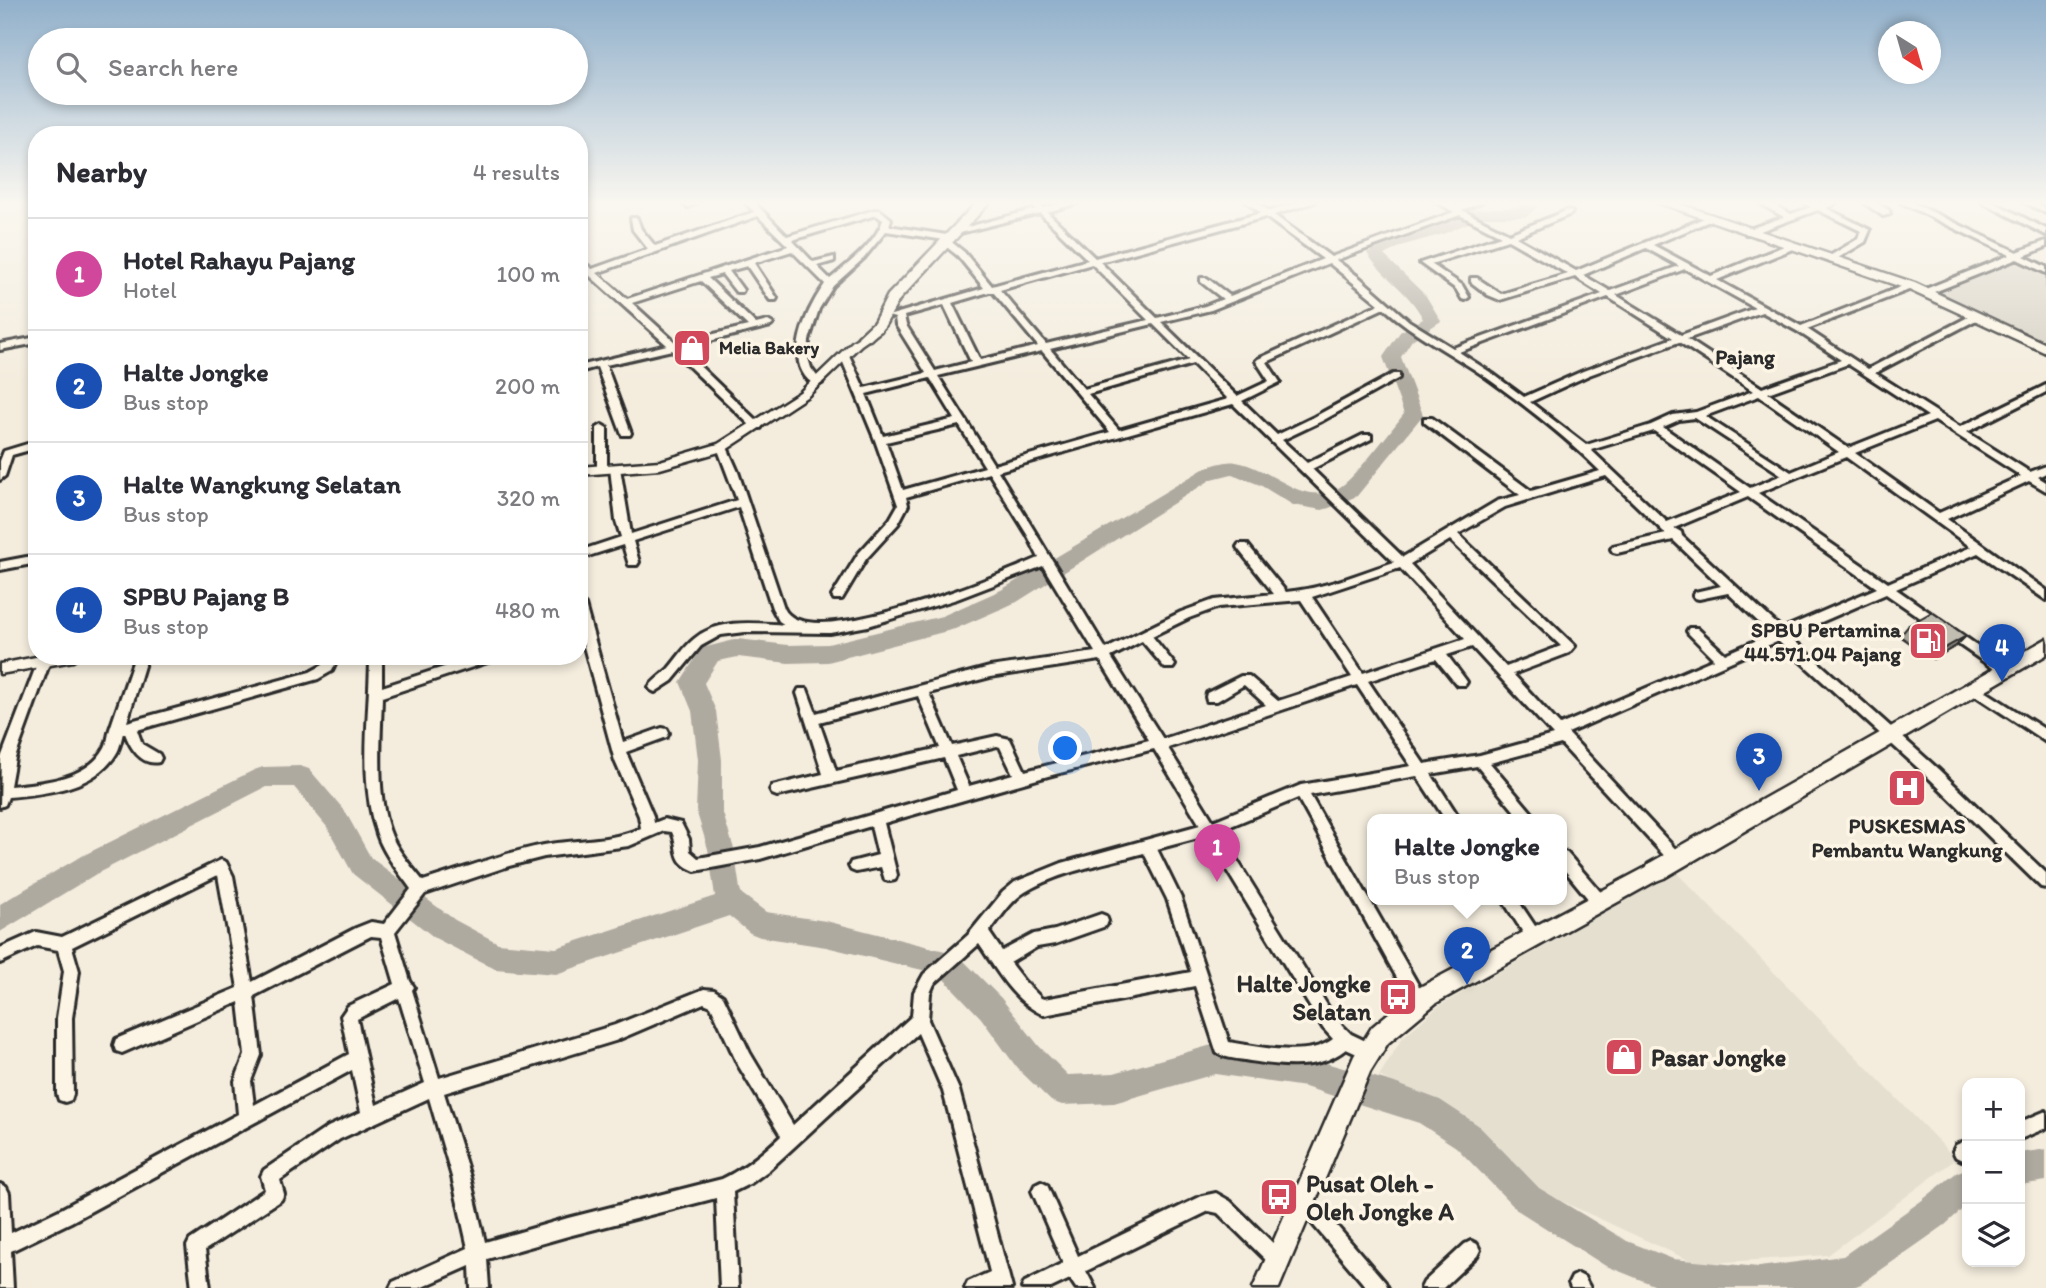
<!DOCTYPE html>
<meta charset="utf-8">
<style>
:root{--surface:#fff;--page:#f2f2f3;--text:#2b2b33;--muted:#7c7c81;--line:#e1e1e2;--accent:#0f766e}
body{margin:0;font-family:Itim,sans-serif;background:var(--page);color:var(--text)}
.controls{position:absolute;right:21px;bottom:21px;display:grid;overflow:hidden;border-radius:14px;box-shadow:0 4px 10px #0003}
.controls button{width:63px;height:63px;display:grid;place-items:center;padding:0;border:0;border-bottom:2px solid var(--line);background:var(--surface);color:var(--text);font:35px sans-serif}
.compass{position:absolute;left:1878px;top:21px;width:63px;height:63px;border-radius:50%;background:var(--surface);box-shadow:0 4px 10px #0003;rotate:143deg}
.you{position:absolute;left:1066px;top:749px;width:24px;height:24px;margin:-18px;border:5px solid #fff;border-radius:50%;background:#1a73e8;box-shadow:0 0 0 10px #1a73e833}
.badge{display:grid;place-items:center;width:46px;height:46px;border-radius:50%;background:var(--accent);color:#fff;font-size:23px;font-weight:700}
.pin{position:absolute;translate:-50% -58px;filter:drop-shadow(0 2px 4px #0008)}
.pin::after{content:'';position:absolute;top:37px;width:24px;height:21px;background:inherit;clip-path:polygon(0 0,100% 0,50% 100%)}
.popup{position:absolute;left:1367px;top:814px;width:200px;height:91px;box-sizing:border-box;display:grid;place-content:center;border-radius:14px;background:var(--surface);filter:drop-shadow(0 2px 5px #0005);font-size:23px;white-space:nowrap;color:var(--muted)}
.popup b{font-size:26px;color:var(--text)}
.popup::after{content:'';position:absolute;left:50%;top:100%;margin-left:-14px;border:14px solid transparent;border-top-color:var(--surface)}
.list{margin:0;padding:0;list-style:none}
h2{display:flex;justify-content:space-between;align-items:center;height:91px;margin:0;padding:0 28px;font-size:30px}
h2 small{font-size:23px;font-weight:400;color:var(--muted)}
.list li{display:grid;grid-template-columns:46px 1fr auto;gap:21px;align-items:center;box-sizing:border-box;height:112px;padding:0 28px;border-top:2px solid var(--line)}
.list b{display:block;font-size:26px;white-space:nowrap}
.list p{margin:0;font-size:23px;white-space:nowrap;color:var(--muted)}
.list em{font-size:23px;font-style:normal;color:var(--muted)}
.icon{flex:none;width:38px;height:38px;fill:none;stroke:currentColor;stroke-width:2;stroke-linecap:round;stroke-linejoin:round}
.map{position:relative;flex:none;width:2046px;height:1288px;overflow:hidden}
.search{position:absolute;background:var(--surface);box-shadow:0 4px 10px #0003;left:28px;top:28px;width:560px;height:77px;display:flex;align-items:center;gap:18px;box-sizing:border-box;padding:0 24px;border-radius:38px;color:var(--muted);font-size:26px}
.panel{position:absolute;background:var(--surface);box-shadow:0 4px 10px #0003;left:28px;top:126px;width:560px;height:539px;border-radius:28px}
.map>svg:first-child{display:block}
.built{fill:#e5dfd0}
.green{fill:#d6d1c4;stroke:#807e78;stroke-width:2}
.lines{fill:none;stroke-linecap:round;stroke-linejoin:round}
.river{fill:#afaaa0;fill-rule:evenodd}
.minor-casing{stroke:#2b2b2b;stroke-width:6}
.tertiary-casing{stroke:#2b2b2b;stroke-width:5}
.secondary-casing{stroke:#2b2b2b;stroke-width:5}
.primary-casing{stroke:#2b2b2b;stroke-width:5}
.minor{fill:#fcf5e5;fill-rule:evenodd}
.tertiary{fill:#fcf5e5;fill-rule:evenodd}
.secondary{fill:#fcf5e5;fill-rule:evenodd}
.primary{fill:#fcf5e5;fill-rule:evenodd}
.wall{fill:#a7a398;stroke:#2b2b2b;stroke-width:2}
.shaded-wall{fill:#88847c;stroke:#2b2b2b;stroke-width:2}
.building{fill:#c2bdb1;stroke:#2b2b2b;stroke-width:2}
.labels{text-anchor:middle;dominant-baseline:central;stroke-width:7;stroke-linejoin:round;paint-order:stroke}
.far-poi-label{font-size:18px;font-weight:bold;fill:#2b2b2b;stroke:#fcf5e5;text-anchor:start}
.far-quarter-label{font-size:21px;font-weight:bold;fill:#2b2b2b;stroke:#fcf5e5}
.poi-label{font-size:21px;font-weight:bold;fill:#2b2b2b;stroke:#fcf5e5;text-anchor:end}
.near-poi-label{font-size:24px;font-weight:bold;fill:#2b2b2b;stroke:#fcf5e5;text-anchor:start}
</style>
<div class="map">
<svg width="2046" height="1288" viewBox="0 0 2046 1288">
<rect width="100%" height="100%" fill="#f4edde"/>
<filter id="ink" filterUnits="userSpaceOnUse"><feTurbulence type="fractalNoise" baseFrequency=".0143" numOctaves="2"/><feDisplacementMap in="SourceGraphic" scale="14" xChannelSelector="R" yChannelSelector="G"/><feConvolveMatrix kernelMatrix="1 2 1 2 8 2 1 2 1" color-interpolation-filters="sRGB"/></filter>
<g filter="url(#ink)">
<path class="built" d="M1676,872L1956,1159L1828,1255L1697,1264L1542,1192L1464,1117L1379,1076L1403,1037L1439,1006Z"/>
<path class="green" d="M2018,258L2046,272V344L1936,291Z"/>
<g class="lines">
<path class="river" d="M1520,202H1535L1537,207L1529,215L1524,217H1482L1443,234L1404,245L1384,255L1426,296L1441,321L1412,340L1401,357L1423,415L1357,496L1329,508L1322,510L1293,505L1260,485L1232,474L1212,479L1017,602L955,629L828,662L788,663L738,657L718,661L704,683L716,711L722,760V810L734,849L740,889L742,894L766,912L826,921L957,954L1001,998L1039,1046L1068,1075L1114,1073L1215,1044L1305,1057L1392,1082L1440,1100L1478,1125L1539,1188L1627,1241L1673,1259L1759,1267L1843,1256L1921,1201L1956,1173L1967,1168V1205L1945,1225L1861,1284L1851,1288H1661L1604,1265L1517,1210L1456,1147L1419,1123L1305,1087L1215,1074L1114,1103L1062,1105L1051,1101L1017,1068L981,1018L939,974L826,947L760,937L750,933L729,916L556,974L495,969L435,938L353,874L327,827L294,787H266L96,874L0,932V904L78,858L254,770L263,767L300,766L309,769L345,811L371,858L455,920L498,943L556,948L715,896L708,849L696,810L698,760L692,711L680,682L702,648L738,639L788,645L828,644L942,616L1001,590L1205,468C1214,465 1227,460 1236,462C1276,469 1302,509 1340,487C1354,479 1391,430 1404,414L1383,357L1400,332L1423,319C1410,292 1383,278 1367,253L1392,239L1433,228L1475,209L1520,207Z
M2046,1149V1181L2020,1185V1153Z"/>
<g class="minor-casing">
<path id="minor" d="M687,202H697L688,207L684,205Z
M745,202H754L787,236L874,210H880L891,219L889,226L953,236V240H949L964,252L992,286L1088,260L1040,213L956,234L952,231L1036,209L1029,202H1038L1043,208L1066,202H1081L1047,212L1095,258L1261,213L1247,202H1256L1269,211L1301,202H1315L1274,215L1331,257L1454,212L1437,202H1448L1455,206L1469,202H1482L1462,210L1509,234L1568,210L1572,212L1571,214L1516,237L1576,271L1709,216H1712V220L1653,245L1711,276L1789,244H1795V248L1717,280L1801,326L1908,284H1914V288L1807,329L1868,369L1974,314H1980V318L1875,373L1960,427L2046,385V392L1967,432L2030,472L2046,466V473L2038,477L2046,482V491L2029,481L1947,519L2046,590V600L1978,553L1896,589L2008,667L2010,670L2008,673H2000L1886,594L1789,636L1938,769L2046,873V888L2041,887L1928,777L1778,641L1568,733L1681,855L1683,859L1681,863L1676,865L1671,863L1561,744L1490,763L1537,819H1521L1477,766L1431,774L1460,819H1445L1417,776L1310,795L1425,997L1427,1002L1425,1007L1419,1010L1413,1007L1298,798L1219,831L1335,1018L1351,1034L1374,1045L1376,1051L1374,1057L1368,1059L1346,1049C1319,1071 1283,1066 1250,1061C1241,1059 1232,1059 1223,1056L1217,1053L1215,1047L1195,986L1044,1015C1013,1002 997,970 979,944L934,984L930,993L928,1020L959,1090L1012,1288H965L968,1282L990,1272L943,1091L918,1033L769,1170L751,1183L733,1192L738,1288H720L716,1198L568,1236L487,1259L489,1288H471L470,1266L420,1288H390L393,1282L468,1248L452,1177L429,1098L340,1139L280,1180L284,1194L281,1200L205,1250L210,1288H192L187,1246L190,1240L265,1190L261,1176L264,1170L328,1127L361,1112L352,1070L71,1222L11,1251L13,1288H0V1184L6,1187L9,1193L11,1233L59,1210L238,1114L235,1081L245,1055L239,1002L122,1053L116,1051L114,1045L116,1039L238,988L218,875L72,947L79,971L72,1018L73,1094L71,1100L65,1102L59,1100L57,1094V1018L64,971L58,950L37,946L0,963V948L36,932L62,937L221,860L226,862L233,876L252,982L356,928L371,922L384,924L411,889C399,872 384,855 377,834C358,781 370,712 370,656H382V687L478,656H499L497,659L382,697C381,740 375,798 392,837C399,853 412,867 423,881C463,869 503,853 544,845C576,839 611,842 641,828L639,816L615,761L579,628V601L585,605L623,742L662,728L667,729L669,733L667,737L626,752L653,816L654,823L664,819L681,823L689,839L690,851L698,858L760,847L957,790L944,758L777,796L772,794L770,790L772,786L823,774L797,693L799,689H807L816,713L990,667L1095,652L1043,566L957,599L868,626L830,633L745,632L721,635L701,646L672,681L655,692L651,690L649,687C654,680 662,675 669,668C677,659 684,647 694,639C719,618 754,623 785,625L779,621L772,608L739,507L633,541L639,562L637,565H629L623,545L579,559V551L621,537L616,521L610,468L611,466H619L620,468L631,534L737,500L717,447L718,445H726L738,472L784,608C805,656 1002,574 1039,558L1028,536L989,473L906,497L908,505L898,524L866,559L842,599H834L832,596L858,554L890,519L898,505L875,440L840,355L845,352L848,353L864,388L926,373L896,325L895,318L888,316L984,288L958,256L943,244L942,242L945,240L886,231L864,258L833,286L819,309L809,340L808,358L811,368L822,383L817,386C779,366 807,309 825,284L792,251L754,263L777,298L776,300H770L747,266L729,271L743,290L742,292H736L722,274L708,278L756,324L768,321L773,324L771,326L681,348L762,426L761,428H753L672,350L606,365L631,433L630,435H622L597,367L579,372V366L667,345L589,275L579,279V273L584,271L579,267V259L592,269L648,249L633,230L631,218H637L641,229L655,246L754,212ZM876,215L883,220C875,244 849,263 830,279L817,266L834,261V257L813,262L792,240ZM1460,215L1501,236L1420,263L1456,289L1462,299L1465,300L1469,297L1462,285L1431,264L1508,240L1568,274L1501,294L1477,278H1471V282L1488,295L1500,300L1575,277L1602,294L1453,348L1409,321L1360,278L1336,260ZM758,216L788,246L627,299L597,273ZM1266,217L1323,259L1230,296L1207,278H1201V282L1223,299L1205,306L1157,318L1100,262ZM1646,248L1679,266L1610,291L1583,275ZM1329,263L1379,304L1258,359L1256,361L1269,381L1237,396L1161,322L1211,310ZM1092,264L1148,320L1046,344L1000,290ZM1685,269L1755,308L1681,335L1616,295ZM701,281L748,326L676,343L632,303ZM989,292H993L1038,346L980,360L952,303ZM1608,297L1673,338L1583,371L1524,397L1493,374L1459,352ZM944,305L971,362L935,371L906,325L904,316ZM1384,308C1415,336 1453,354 1487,378C1526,406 1566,437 1600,471L1531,491L1432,418H1424V422L1520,495L1497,501L1403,557L1312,469L1371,439V435H1363L1307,463L1282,440L1322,421L1399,378V374H1393L1314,417L1277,435L1242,401L1280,382L1267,362ZM1762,312L1797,331L1841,360L1762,388L1687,339ZM1153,324L1189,360L1084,389L1050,349ZM1679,342L1753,391L1696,412L1673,415L1651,425L1586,445L1530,402L1589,375ZM1042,351L1110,432L994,465L938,376ZM1193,364L1228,399L1119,430L1088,394ZM1848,364L1928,416L1848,448L1768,393ZM930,378L955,419L883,436L866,394ZM1759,396L1839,452L1791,472L1705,416ZM1233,404L1394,562C1358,574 1323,589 1286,592L1247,544H1239L1237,547L1239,550L1274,594L1214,600L1181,612L1106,649L998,471ZM1695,418L1782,475L1750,488L1663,427L1679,420ZM1935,421L2021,476L1939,513L1855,453ZM959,425L985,467L903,490L886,442ZM1654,431L1741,492L1667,522L1591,450ZM1846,457L1971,547L1888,583L1758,493ZM1606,476L1666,534L1613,546L1611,549L1613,552L1617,553L1673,540L1721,586L1695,592L1693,595L1695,598L1699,599L1728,593L1771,634L1725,654L1697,628H1689L1687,631L1689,634L1714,659L1560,725L1513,674L1569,653L1575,646L1458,534L1505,507ZM1748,497L1877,588L1782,629L1682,536L1681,532L1674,528ZM1450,540L1561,646L1506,667L1410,564ZM1400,568L1465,639L1363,673L1312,597ZM1301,600L1352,677L1278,701L1249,676H1241L1207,693L1206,697L1207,701H1217L1244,685L1266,705L1163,739L1111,657L1142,641L1165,668H1173L1175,665L1152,636L1189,618L1219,607ZM1472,647L1553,735L1480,755L1424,764L1368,681L1436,659L1457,685H1465L1467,682L1465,679L1447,655ZM1100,660L1149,740L1025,771L1010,739L997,736L952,746L929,693L990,677ZM1357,685L1411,766L1301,785L1213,821L1168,748ZM918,696L940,748L836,771L819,722ZM997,746L1000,747L1013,774L969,786L956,756ZM1154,749L1200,825L1062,863L1015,882L1003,892L968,935L924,974L914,992L912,1016L793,1125L750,1053L723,996L714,990L704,989L615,1025L439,1078L412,990L414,987L410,981L395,932L425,894L509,866L544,857L629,846L664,831L672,832C680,850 671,861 695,871L760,859L871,826L878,855L851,862L849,866L851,870L856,872L881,867L885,880L890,881L895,880L897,875L884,823L1048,776ZM1206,836L1323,1028L1333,1039C1309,1058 1258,1047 1229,1042L1181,898L1157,849ZM1144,853L1167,899L1191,972L1044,999L1041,998L1024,981L1010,963L1037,947L1055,944L1106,926L1108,921L1106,916L1101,914L1055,930L1034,934L1002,951L989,932C1000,919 1010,901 1025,892C1057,872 1108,863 1144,853ZM371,936L381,937L395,984L348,1006L341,1016L349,1054L254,1105L251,1081L261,1055L254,996ZM399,998L425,1083L376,1105L357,1019ZM704,1003L711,1006L738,1065L781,1136C763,1153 745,1168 722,1179L568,1218L485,1242L470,1177L444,1093L615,1041Z
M1757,202H1768L1791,214L1811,207L1803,202H1814L1819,205L1838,202L1826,208L1870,230L1865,242L1831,262L1827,259L1828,257L1858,239L1861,231L1818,210L1752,234H1746V230L1784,217Z
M1863,202H1874L1889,210L1890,214L1883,216Z
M1900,202H1911L2017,252L2046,241V247L2024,256L2046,267V273L2017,259L1929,294H1923V290L2010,255Z
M1982,202H1993L2046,229V235Z
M2024,202H2035L2046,208V213Z
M37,337V343L0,350V344Z
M602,425L607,428V469L602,472L597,469V428Z
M37,441V448L12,455L5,476L0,480V461L4,451Z
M37,555V563L0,570V562Z
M40,656H52L15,758L10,786C41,783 86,780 104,749C108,743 108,735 110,729C118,705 127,680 135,656H147L127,722L310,672L323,665L327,656H339L332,671L318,679L137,730L142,744L159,754L161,758L159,762C141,766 130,747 125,733H123C121,740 120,748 116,754C95,789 44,794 8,797L5,805L0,807L1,758Z
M1974,684L2046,730V742L1970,692L1968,689L1970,686Z
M1562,851L1567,853L1604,896L1606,901L1604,906L1599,908L1594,906L1562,867Z
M1502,899H1517L1539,932L1542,937L1539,942L1534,944L1529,942Z
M2046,1111V1128L2020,1139V1122Z
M1967,1140V1157L1962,1160L1956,1157L1953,1151L1956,1145Z
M1041,1182L1047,1185L1078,1256L1202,1196L1216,1193L1230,1201L1284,1254L1287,1260L1284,1266L1278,1269L1272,1266L1218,1213L1209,1211L1086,1271L1095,1288H1076L1070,1279L1051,1288H1022L1025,1282L1063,1263L1032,1191L1035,1185Z
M1305,1193L1311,1196L1385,1282L1388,1288H1367L1299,1208L1296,1202L1299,1196Z
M1471,1241L1477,1244L1480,1250L1477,1256L1443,1288H1421L1424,1282L1465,1244Z
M1578,1274L1584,1277L1590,1288H1571L1569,1283L1572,1277Z"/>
</g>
<g class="tertiary-casing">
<path id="tertiary" d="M877,326L882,329L881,331L861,345L808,396L726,450L660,469L579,475V467L660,461L718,444L800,392L853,341Z
M41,656H80L73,661L0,674V664Z"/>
</g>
<g class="secondary-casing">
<path id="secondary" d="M977,202H990L899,300L884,327L870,340H860L858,337L874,322L888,295Z
M1656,202H1674L1915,283L2046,344V353L1907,289Z
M1656,862L1663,865L1666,871L1663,877L1436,1003L1388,1043L1370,1072L1279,1288H1253L1354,1056L1372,1027L1420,987Z"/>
</g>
<g class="primary-casing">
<path id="primary" d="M2046,639V655L1664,878L1656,881L1648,878L1645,871L1648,864Z"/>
</g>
<use href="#minor" class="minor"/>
<use href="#tertiary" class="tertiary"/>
<use href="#secondary" class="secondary"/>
<use href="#primary" class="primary"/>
</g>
<path class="wall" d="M1909,625L1966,636L1956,646L1933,659L1900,636Z"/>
<path class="shaded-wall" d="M1966,636L1956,646L1933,659L1943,649Z"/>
<path class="building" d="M1932,612L1966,636L1943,649L1909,625Z"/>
</g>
<linearGradient id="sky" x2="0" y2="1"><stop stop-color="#91b0cb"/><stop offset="0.53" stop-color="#faf7f0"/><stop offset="1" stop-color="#faf7f0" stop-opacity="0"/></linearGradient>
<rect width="2046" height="383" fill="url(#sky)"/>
<defs>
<g id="shop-square" transform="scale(2.0125)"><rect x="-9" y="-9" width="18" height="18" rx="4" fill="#d1495b" stroke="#fcf5e5"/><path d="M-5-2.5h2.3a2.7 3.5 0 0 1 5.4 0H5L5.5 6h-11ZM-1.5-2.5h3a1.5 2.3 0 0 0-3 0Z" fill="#fff"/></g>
<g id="fuel-square" transform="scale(2.0125)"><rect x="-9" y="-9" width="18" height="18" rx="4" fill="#d1495b" stroke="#fcf5e5"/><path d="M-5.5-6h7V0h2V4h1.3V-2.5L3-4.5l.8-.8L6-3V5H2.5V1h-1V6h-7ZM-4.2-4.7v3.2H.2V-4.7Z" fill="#fff"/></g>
<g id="hospital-square" transform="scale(2.0125)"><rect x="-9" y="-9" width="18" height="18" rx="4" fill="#d1495b" stroke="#fcf5e5"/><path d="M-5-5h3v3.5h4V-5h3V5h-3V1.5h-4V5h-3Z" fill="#fff"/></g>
<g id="bus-square" transform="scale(2.0125)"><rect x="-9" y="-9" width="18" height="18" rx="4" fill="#d1495b" stroke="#fcf5e5"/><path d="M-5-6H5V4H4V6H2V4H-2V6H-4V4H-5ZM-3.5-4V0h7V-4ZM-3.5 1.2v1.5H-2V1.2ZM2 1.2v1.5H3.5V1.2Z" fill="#fff"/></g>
</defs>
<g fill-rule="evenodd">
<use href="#shop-square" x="692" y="348"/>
<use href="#fuel-square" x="1928" y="641"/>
<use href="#hospital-square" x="1907" y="788"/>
<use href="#bus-square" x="1398" y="997"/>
<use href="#shop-square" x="1624" y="1057"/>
<use href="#bus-square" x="1279" y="1197"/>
</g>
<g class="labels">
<g class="far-poi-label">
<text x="719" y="348">Melia Bakery</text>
</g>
<g class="far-quarter-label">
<text x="1745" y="356">Pajang</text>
</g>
<g class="poi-label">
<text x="1901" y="629">SPBU Pertamina<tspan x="1901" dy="24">44.571.04 Pajang</tspan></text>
<text x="1907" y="825" text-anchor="middle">PUSKESMAS<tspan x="1907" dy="24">Pembantu Wangkung</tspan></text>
</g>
<g class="near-poi-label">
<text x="1371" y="983" text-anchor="end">Halte Jongke<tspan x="1371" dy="28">Selatan</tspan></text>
<text x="1651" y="1057">Pasar Jongke</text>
<text x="1306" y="1183">Pusat Oleh -<tspan x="1306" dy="28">Oleh Jongke A</tspan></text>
</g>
</g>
</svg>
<div class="controls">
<button>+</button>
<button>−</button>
<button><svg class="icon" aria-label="layers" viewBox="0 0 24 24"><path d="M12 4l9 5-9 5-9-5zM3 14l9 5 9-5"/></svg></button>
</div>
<svg class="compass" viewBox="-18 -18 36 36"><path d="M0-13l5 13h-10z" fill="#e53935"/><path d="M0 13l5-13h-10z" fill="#7c7c81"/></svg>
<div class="you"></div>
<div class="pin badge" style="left:1217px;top:882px;background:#d1479c">1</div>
<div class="pin badge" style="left:1467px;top:985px;background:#1a4fb4">2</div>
<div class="popup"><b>Halte Jongke</b>Bus stop</div>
<div class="pin badge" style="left:1759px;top:791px;background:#1a4fb4">3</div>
<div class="pin badge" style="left:2002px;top:682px;background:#1a4fb4">4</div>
<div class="search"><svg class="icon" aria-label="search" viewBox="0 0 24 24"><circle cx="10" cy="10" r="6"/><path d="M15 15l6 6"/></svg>Search here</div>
<section class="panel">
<h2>Nearby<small>4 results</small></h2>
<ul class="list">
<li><span class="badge" style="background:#d1479c">1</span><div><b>Hotel Rahayu Pajang</b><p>Hotel</p></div><em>100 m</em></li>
<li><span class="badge" style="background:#1a4fb4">2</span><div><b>Halte Jongke</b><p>Bus stop</p></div><em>200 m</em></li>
<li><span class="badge" style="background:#1a4fb4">3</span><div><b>Halte Wangkung Selatan</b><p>Bus stop</p></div><em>320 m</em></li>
<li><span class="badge" style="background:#1a4fb4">4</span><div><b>SPBU Pajang B</b><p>Bus stop</p></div><em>480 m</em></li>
</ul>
</section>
</div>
